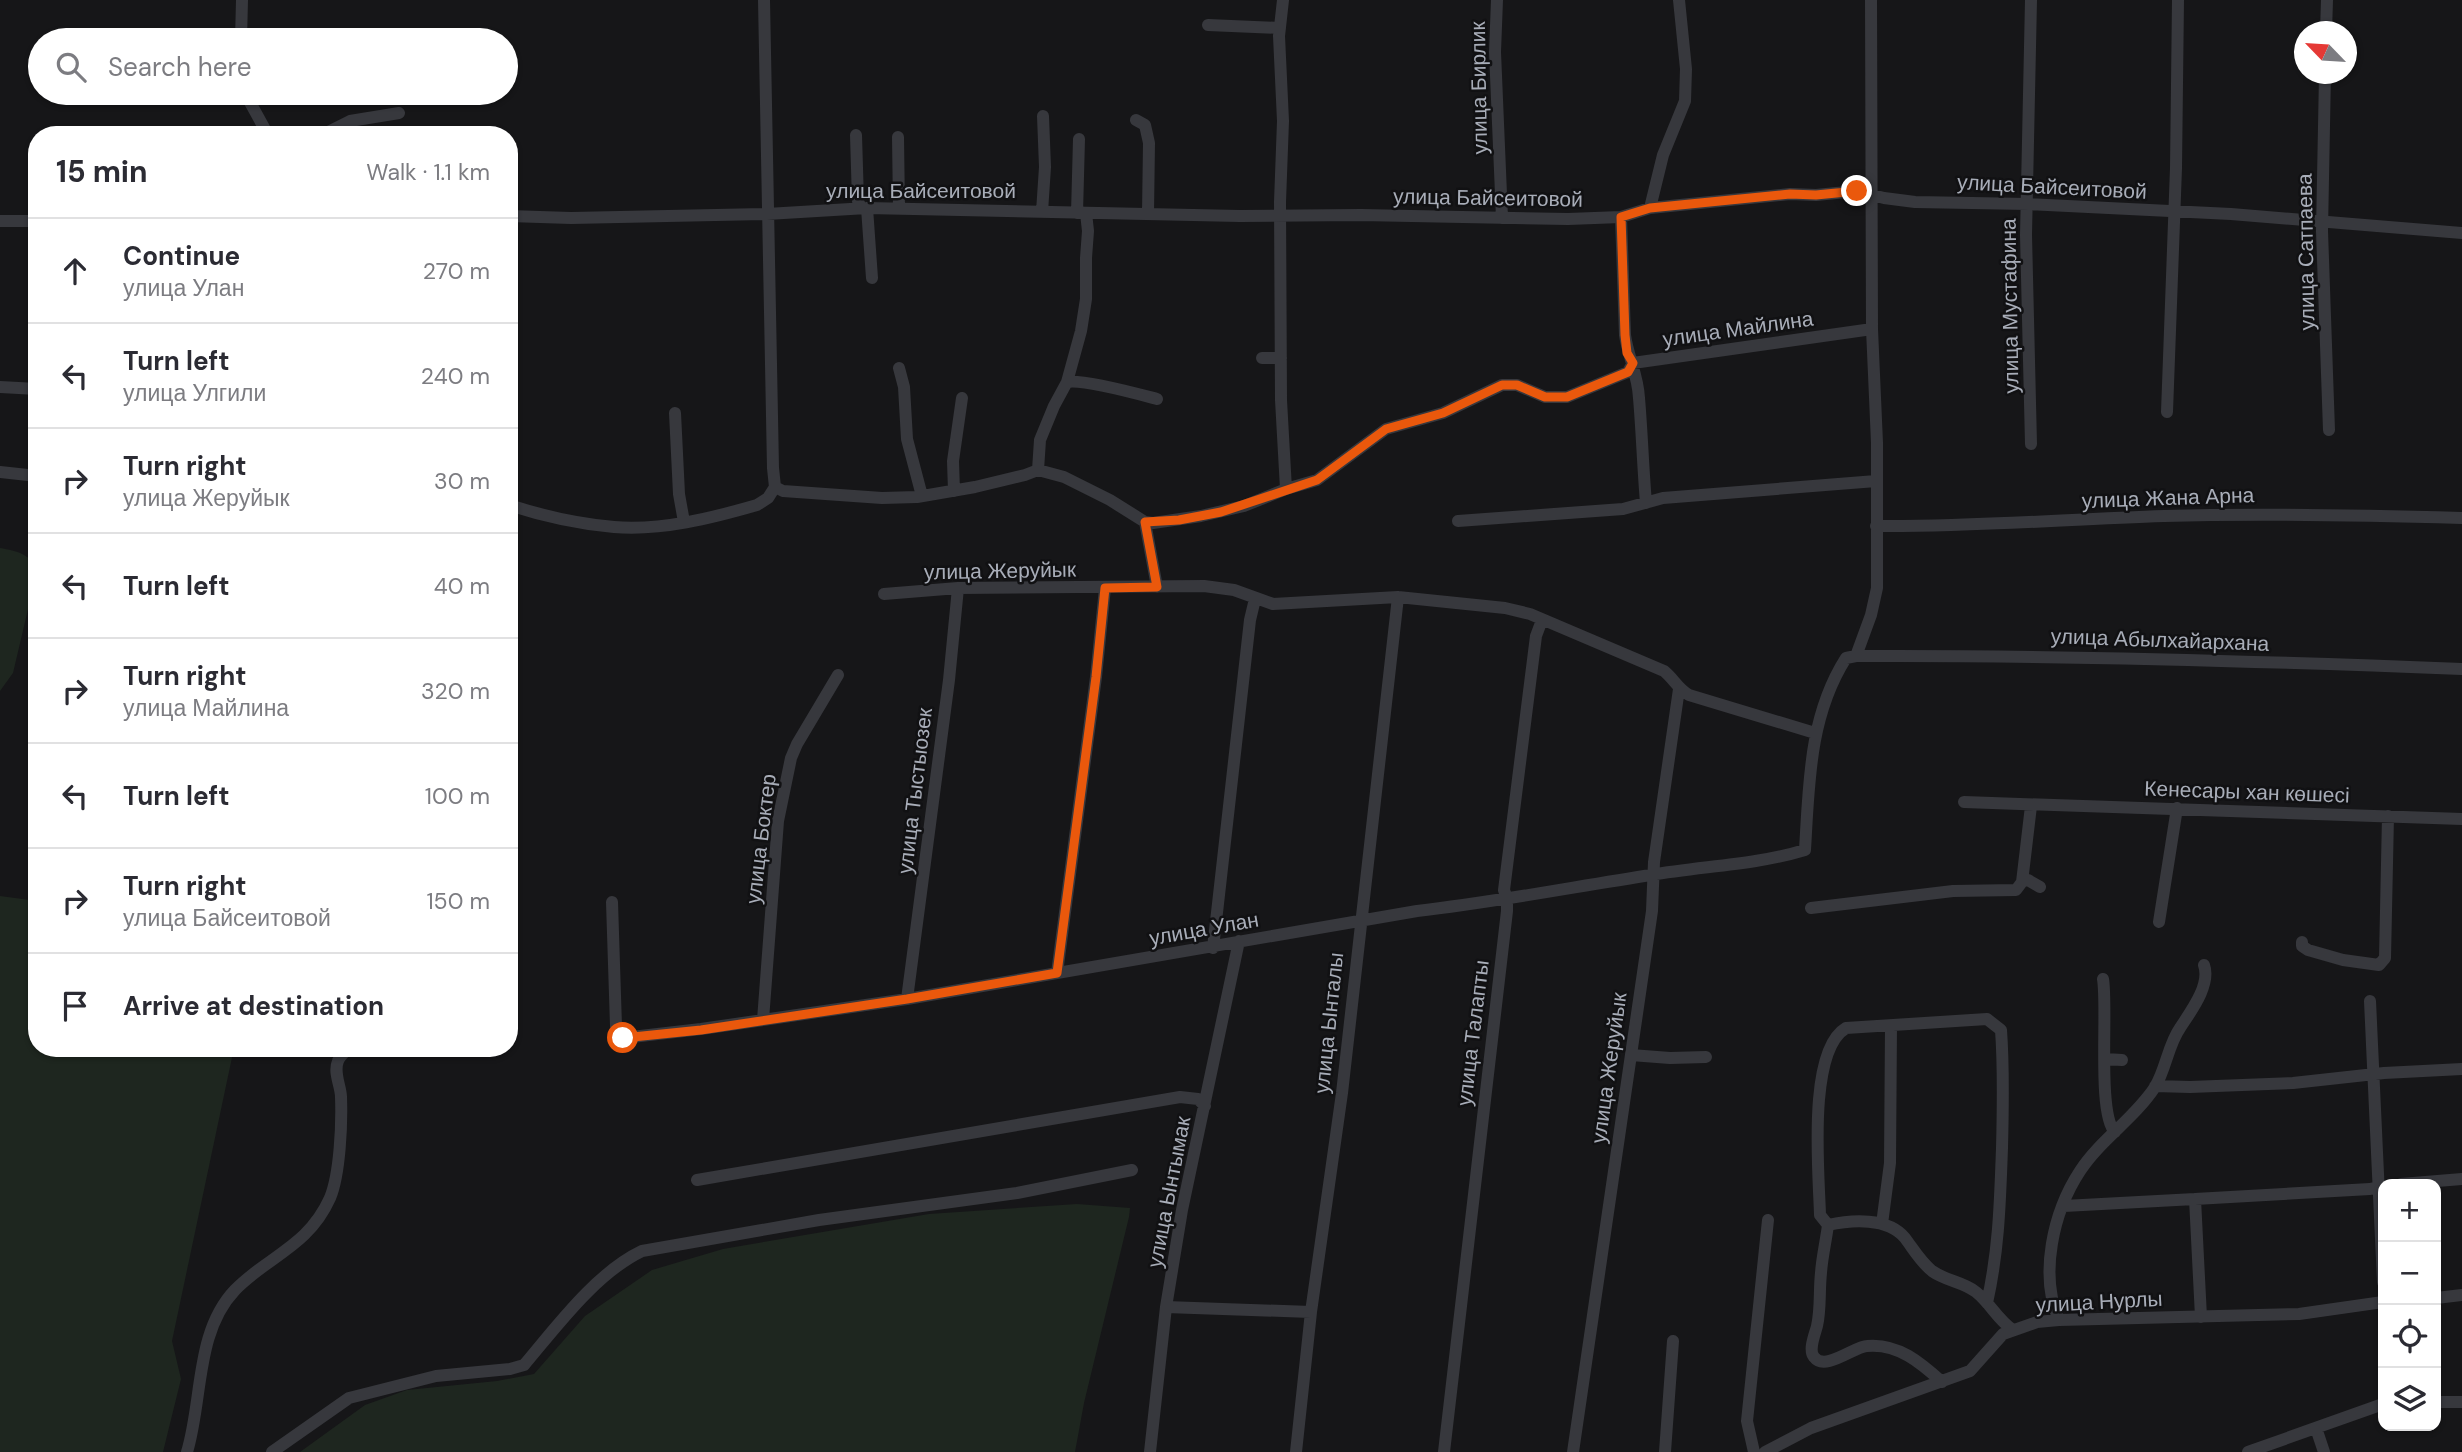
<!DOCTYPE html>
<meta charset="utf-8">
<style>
:root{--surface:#fff;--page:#f7f7f7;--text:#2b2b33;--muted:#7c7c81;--line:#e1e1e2}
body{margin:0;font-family:"DM Sans",sans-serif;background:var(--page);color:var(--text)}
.controls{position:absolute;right:21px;bottom:21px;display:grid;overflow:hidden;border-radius:14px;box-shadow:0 2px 5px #0004}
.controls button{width:63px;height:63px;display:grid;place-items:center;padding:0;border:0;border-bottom:2px solid var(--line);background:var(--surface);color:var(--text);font:35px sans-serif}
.compass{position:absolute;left:2294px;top:21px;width:63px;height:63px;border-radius:50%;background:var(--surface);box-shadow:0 2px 5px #0004;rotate:295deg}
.stop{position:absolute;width:21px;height:21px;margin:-16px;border:5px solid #ea580c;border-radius:50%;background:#fff}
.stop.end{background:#ea580c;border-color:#fff;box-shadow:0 2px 7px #0008}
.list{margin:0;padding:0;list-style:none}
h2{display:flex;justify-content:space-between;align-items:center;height:91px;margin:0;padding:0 28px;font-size:30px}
h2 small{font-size:23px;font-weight:400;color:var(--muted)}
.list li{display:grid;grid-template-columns:46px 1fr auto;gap:21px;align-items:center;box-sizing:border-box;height:105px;padding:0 28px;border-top:2px solid var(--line)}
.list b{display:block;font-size:26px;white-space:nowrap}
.list p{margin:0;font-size:23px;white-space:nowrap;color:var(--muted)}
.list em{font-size:23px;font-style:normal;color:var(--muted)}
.icon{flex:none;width:38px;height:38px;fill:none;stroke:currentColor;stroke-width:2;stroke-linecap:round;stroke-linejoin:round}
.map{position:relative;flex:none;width:2462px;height:1452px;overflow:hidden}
.search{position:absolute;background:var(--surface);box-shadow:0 2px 5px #0004;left:28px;top:28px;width:490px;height:77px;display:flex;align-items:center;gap:18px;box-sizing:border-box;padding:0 24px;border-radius:38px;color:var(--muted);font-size:26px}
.panel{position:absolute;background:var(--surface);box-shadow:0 2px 5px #0004;left:28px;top:126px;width:490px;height:931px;border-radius:28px}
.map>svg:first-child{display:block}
.green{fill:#1e261f}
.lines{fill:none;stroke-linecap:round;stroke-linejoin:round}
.street{stroke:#37383d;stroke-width:12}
.route{stroke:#ea580c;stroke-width:9}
.labels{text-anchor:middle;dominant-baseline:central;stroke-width:5;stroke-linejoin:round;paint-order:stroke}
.street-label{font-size:21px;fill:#a8adb8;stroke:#111113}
</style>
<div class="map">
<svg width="2462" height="1452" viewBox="0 0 2462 1452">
<rect width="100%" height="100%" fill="#161618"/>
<path class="green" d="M0,548C17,551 31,554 37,571L13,673L0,691Z
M0,896L37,901V1048H234L172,1341L181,1379L163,1452H0Z
M1077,1204L1130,1208L1129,1217L1084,1403L1075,1452H300L365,1405L407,1390L497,1381L534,1374L585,1316L652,1270L723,1249L929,1214Z"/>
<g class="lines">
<path class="street" d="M764,0L773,468L775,487
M1283,0L1279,36L1283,121L1280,202L1281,400L1286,489
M1497,0L1495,52L1502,218
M1208,25L1280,28
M2326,32L2327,0
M241,40L242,0
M2325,74L2322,231L2329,430
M245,93L268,135
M1136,120L1145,125L1149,143L1148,213
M322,135L350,121L399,113
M856,135L858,201L861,208
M898,137L899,209
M867,208L872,278
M1650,208L1663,155L1685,101L1686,69L1679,0
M1042,212L1045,167L1043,116
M1077,213L1079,139
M509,216L571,218L767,214L867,208L1240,216L1361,215L1568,219L1621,217L1650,208L1790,194L1816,195L1857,191L1884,198L1915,202L2028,204L2231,214L2462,233
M1621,217L1625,335C1628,357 1638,375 1639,398C1642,433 1643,468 1646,503
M0,221H37
M1262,358H1281
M899,368L904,387L907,439L922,496
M1067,382C1084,379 1138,394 1157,399
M0,387L37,389
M2167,412L2176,168L2178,0
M675,413L679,494L684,522
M2031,444L2026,235L2031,0
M1038,470L1040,440L1054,406L1067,382L1081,331L1086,299V258L1088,231L1086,213
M0,472L37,476
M954,491L953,461L962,398
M509,505C543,516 579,524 614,527C661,531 712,518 757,505L768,498L775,487L783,491L882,498L917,497L975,487L1025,475L1038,470L1064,477L1110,500L1145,522L1153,523L1201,516L1244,506L1286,489L1317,480L1386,429L1443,413L1502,385H1517L1545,397H1567L1628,372L1633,363L1872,329
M1458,521L1623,509L1663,498L1876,481
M1145,522L1157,587
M1876,526C1972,527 2068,519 2164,516C2263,513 2362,515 2462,518
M884,594L958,588L1204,586L1234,590L1273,604L1398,597L1505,608L1530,614L1664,671C1674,679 1678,689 1689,695L1815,733
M1856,656C2058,655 2260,661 2462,669
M1964,802L2462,819
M2023,880H2028L2040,887
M612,902L616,1026L617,1032L623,1038L701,1029L907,999L1417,911C1496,902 1573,887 1651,875C1702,866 1756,865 1805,850C1809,784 1809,716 1846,658L1856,656L1871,615L1877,588V443L1872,329L1871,0
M1811,908L1953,891L2016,890L2022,882L2031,806
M2159,922L2177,808
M2302,942V946L2308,950L2343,960L2379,965L2385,958L2388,816
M1213,948L1250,620L1255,599
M1057,973L1096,677L1105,588
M2103,979C2108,1009 2097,1114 2115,1132
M907,999L949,680L958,588
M2370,1001L2383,1282
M763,1020L778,821L791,758L797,744L838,675
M1631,1055L1670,1058L1706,1057
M2105,1059L2122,1060
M2155,1086L2190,1087L2293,1083L2384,1073L2462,1069
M697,1180L1180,1097L1198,1099L1205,1106
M2401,1184L2462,1179
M2064,1206L2195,1199
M1882,1224L1890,1163L1891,1026
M1828,1225C1826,1241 1822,1257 1821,1273C1819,1290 1821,1309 1817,1326C1815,1334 1808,1350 1814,1357C1825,1372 1855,1346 1867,1346C1898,1343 1921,1363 1942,1382
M2436,1298L2462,1295
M1987,1303C1999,1249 2000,1202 2002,1148C2003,1109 2004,1070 2001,1030L1987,1019L1846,1028C1807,1051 1819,1174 1820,1215L1828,1225C1851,1220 1888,1217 1905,1238C1914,1250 1920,1261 1932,1271C1946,1281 1964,1282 1976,1292C1991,1304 1997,1319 2013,1330
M1166,1307L1311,1312
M2201,1317L2195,1199L2370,1189L2383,1186
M2059,1320C2039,1275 2053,1212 2080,1171C2100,1140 2134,1119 2155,1087C2166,1069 2168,1045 2180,1028C2191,1011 2211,985 2204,965
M2436,1402H2462
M2316,1428L2324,1452
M187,1452C203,1399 195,1332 235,1290C268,1256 308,1247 330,1198C340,1174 342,1124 341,1097C341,1086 333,1073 338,1061C339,1057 345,1052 348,1048
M272,1452L349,1398L436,1376L510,1369L524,1365C557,1326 596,1273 642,1251L819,1220L1017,1193L1132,1170
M1150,1452L1166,1307L1182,1210L1239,941
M1296,1452L1311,1312L1342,1093L1398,597
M1444,1452L1507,911V899L1504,890L1536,636L1542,620
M1573,1452L1652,911L1654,862L1679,689
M1665,1452L1673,1341
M1754,1452L1747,1421L1768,1220
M1765,1452L1811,1428L1970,1371L2003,1334L2037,1322L2059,1320L2299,1314L2383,1302
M2248,1452L2383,1404"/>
</g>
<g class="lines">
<path class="route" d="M623,1038L701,1030L907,999L1057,973L1096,677L1105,588L1157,587L1145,522L1179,520L1221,512L1317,480L1386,429L1443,413L1502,385H1517L1545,397H1567L1628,372L1633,363L1627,353L1625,335L1621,217L1650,208L1790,194L1816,195L1857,191"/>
</g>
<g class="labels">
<g class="street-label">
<text transform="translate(1479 88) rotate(-91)">улица Бирлик</text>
<text transform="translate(2052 187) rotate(3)">улица Байсеитовой</text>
<text x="921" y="191">улица Байсеитовой</text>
<text transform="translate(1488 198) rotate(1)">улица Байсеитовой</text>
<text transform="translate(2306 252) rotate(-91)">улица Сатпаева</text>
<text transform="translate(2010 306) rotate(-91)">улица Мустафина</text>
<text transform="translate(1738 329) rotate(-8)">улица Майлина</text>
<text transform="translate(2168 498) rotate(-2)">улица Жана Арна</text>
<text transform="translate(1000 571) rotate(-1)">улица Жеруйык</text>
<text transform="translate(2160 640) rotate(2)">улица Абылхайархана</text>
<text transform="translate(915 791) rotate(-83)">улица Тыстыозек</text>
<text transform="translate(2247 792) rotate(2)">Кенесары хан көшесі</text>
<text transform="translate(761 839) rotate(-83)">улица Боктер</text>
<text transform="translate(1204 929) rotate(-10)">улица Улан</text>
<text transform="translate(1329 1023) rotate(-84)">улица Ынталы</text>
<text transform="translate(1473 1033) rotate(-83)">улица Талапты</text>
<text transform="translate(1609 1068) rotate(-82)">улица Жеруйык</text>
<text transform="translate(1169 1192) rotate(-79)">улица Ынтымак</text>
<text transform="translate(2099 1302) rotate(-3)">улица Нурлы</text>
</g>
</g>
</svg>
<div class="controls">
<button>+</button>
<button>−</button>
<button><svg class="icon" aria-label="locate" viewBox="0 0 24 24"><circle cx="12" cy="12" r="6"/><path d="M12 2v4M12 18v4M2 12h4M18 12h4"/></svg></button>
<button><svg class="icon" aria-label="layers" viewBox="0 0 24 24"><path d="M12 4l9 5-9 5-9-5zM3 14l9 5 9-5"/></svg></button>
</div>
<svg class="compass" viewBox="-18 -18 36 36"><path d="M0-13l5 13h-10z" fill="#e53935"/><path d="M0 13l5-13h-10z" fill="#7c7c81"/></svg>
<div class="stop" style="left:623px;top:1038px"></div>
<div class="stop end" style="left:1857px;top:191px"></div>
<div class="search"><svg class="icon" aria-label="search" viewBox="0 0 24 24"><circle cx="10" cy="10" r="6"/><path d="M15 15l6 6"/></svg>Search here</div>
<section class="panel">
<h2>15 min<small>Walk · 1.1 km</small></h2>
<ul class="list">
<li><svg class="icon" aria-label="ahead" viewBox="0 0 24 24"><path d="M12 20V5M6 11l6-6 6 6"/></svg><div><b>Continue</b><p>улица Улан</p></div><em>270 m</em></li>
<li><svg class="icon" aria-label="left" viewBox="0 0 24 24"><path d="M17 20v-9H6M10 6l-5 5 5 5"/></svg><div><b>Turn left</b><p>улица Улгили</p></div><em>240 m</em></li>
<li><svg class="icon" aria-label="right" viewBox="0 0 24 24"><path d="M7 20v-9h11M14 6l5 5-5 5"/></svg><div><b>Turn right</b><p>улица Жеруйык</p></div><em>30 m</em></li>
<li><svg class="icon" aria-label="left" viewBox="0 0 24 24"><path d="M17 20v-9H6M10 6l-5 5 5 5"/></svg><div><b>Turn left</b></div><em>40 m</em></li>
<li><svg class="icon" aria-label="right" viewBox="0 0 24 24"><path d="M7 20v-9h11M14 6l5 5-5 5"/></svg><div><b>Turn right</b><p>улица Майлина</p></div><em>320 m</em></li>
<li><svg class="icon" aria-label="left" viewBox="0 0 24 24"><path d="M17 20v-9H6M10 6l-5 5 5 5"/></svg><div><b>Turn left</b></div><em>100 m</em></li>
<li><svg class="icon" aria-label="right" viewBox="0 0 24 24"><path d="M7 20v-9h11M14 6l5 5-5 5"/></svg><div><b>Turn right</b><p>улица Байсеитовой</p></div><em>150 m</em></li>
<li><svg class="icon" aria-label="arrive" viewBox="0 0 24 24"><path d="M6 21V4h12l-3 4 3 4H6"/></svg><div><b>Arrive at destination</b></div></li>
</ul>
</section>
</div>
